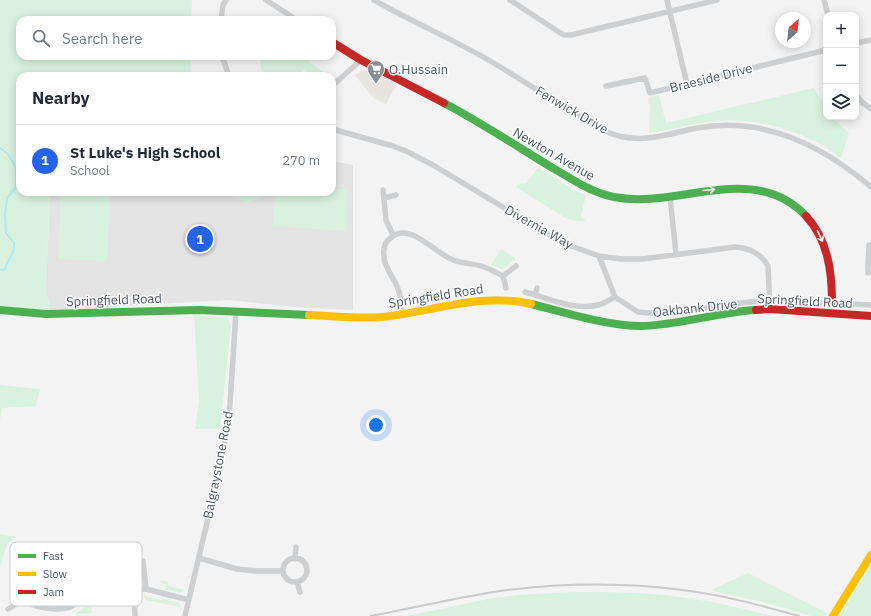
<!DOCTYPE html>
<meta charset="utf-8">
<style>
:root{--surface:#fff;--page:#f2f2f3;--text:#1f2937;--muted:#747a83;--line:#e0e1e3;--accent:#2563eb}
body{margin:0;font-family:"IBM Plex Sans",sans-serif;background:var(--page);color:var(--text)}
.controls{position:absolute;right:12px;top:12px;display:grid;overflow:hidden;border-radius:8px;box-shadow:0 2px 10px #0003}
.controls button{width:36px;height:36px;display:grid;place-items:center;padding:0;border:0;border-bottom:1px solid var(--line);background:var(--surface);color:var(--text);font:20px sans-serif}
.compass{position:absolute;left:775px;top:12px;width:36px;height:36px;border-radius:50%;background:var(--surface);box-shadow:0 2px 10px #0003;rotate:27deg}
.you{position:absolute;left:376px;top:425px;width:14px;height:14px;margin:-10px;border:3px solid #fff;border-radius:50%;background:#1a73e8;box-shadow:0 0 0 6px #1a73e833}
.badge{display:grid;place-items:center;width:26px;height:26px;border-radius:50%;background:var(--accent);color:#fff;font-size:13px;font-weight:700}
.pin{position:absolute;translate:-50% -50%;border:2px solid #fff;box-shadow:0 1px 4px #0006}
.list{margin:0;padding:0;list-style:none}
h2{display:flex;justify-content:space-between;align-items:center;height:52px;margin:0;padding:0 16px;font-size:17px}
h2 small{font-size:13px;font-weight:400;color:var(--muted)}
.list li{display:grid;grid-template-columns:26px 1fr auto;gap:12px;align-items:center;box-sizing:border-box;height:72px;padding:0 16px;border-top:1px solid var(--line)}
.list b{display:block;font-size:15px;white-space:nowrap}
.list p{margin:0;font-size:13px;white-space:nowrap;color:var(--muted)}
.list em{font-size:13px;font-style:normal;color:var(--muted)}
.icon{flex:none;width:22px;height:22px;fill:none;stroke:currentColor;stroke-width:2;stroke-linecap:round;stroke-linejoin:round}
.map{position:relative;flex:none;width:871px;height:616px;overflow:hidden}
.search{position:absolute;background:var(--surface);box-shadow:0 2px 10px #0003;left:16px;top:16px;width:320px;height:44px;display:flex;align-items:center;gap:10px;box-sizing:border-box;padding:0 14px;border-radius:12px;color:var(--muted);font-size:15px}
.panel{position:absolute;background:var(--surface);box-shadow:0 2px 10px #0003;left:16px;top:72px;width:320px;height:124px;border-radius:12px}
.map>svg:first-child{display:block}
.commercial{fill:#e6e5e2}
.education{fill:#e5e4e5}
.green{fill:#d8f2df}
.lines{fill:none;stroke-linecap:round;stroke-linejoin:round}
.stream{stroke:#adeaf0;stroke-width:2}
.street{stroke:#cdcfd1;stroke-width:5.5}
.fast{stroke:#4caf50;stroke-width:8}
.slow{stroke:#ffc107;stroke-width:8}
.jam{stroke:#c62828;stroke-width:8}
.rail{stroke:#c8c9cb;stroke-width:2}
.oneway{stroke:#f6fbf6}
.labels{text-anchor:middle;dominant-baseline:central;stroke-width:3;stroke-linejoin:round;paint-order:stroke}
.poi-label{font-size:13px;fill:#495860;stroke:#fff;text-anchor:start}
.street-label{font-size:13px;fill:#495860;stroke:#fff}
.key{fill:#fff;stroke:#c8cdcf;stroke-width:1}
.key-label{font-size:11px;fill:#495860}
</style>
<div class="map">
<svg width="871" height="616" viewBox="0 0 871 616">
<rect width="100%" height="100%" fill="#f3f3f3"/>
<path class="commercial" d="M367,68L397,84L386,104L373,98L355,75Z"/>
<path class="education" d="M332,161L353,165V310L307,308L228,300L50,310L46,287L50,192H332Z"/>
<path class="green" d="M0,0H192L191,20H20V56H191L190,76H20V192H50L46,287L50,310L0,306Z
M260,56H310L307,60L329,76H309L304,70L298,76H266L261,69Z
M814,88L826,109V117H831L849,133L841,158C809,132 756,117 715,121C693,124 671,130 649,133L650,104H648L649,97L659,95L666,123Z
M538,168L580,193L586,194L581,217L585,219L584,222L567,219L516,187L517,184L526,183Z
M332,189H347L346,231L272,226L276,192H332Z
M61,192H110L107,261L58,259Z
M183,192H260L259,198L247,203L236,196Z
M501,249L516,259L503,269L491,265Z
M194,315L228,318L231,326L220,429H195L199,402Z
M0,385L40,389L36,406L2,408L0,420Z
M0,534L16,537L7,544L0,567Z
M871,566V616H840V615Z
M748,573L827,613L825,616H811L763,602L712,591L713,589Z
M161,580L168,582V586L185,590L180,593L165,589L166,584L160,583Z
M572,592C605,592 639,592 673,596C706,600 739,607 772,616H407L493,598L520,595Z
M144,594L147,597L160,600L163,599L179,603L181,607L145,600Z
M91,603L92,613L75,614Z"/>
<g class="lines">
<path class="stream" d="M0,148L8,154L16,168V187L7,198L5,215L6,233L14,243V250L7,263L5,269L0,270"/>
<path class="street" d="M266,0L297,20
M374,0C414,23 457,41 497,65C520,79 543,94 566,108C583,119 600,131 619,136C646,143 671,133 697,128C764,116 822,145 871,187
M510,0L559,32L564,35H571L717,0
M667,0L687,84
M824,0L828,15
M221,20L223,5L226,0
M856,43L871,40
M222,56L229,76
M332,86L361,60
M606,86L645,78L650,93L826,50
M856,95L863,103L871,109
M332,129L393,146L408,152L433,165L563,243L599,256L621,259H642L735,247C749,248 761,253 768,266L770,309
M383,190L386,220L393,235
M670,197L676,254
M384,198L396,195
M869,245L868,264H871
M599,256L615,297L638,312L663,314L730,304L770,300L871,305
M868,273V264
M503,276L516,266
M525,292C548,298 574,311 598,305C604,304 609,300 615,297
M535,295L537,288
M401,314C401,304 401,295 397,286C393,277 384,267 384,256C383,248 385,241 392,237C410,222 435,253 451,259C462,264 473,263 484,267C490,269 497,273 503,276L506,288
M199,558L237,569L256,571H283
M283 570a12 12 0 1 1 24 0a12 12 0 1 1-24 0Z
M295,559L296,547
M143,561L146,589
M24,571C24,578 23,592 26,598C31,610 62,611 72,606C80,602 85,596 93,593L146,589L189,600
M297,582L300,592
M134,590L135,616
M8,609L26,598
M185,616L218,476L226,435L230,404L236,312"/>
<path class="fast" d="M444,103C480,122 515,145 551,167C571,178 591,193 614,197C677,210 753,160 806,216
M531,304C564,312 607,326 641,326C680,325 718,312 756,310
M0,310L46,314L199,310L309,315"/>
<path class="slow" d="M309,315C333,316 358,319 382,317C432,312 481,292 531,304
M833,616L871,555"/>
<path class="jam" d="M332,42L361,60L444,103
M806,216C828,240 832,271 832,303
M756,310L770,309L871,316"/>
<path class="rail" d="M371,616C412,608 452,599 493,592C557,583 626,582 690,591C727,596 763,606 799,616"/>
</g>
<defs><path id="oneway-shaft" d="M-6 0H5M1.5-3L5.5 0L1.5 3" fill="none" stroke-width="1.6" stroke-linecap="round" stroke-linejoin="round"/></defs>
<g class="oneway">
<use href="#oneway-shaft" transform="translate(709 190) rotate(-5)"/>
<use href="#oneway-shaft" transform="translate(820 236) rotate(65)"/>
</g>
<defs>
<g id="supermarket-pin" transform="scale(0.9)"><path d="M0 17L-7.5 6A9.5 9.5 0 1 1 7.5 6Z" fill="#848e93" stroke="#fff"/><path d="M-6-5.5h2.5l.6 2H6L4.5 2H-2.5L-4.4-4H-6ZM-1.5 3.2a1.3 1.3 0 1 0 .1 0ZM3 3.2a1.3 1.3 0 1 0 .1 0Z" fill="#fff"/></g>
</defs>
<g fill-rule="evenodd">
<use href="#supermarket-pin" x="376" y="69"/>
</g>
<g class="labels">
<g class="poi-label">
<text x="389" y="69">O.Hussain</text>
</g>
<g class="street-label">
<text transform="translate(711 78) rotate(-14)">Braeside Drive</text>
<text transform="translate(572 110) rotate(30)">Fenwick Drive</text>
<text transform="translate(554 154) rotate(30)">Newton Avenue</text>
<text transform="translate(539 227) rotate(29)">Divernia Way</text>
<text transform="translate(436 296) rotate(-9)">Springfield Road</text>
<text transform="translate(114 300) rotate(-2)">Springfield Road</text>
<text transform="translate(805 301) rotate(3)">Springfield Road</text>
<text transform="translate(695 308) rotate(-6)">Oakbank Drive</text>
<text transform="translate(218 465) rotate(-79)">Balgraystone Road</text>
</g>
</g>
<rect x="10" y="542" width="132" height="64" rx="6" class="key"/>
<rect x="18" y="554" width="18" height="4" fill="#4caf50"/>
<rect x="18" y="572" width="18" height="4" fill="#ffc107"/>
<rect x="18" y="590" width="18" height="4" fill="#c62828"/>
<g class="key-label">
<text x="43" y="560">Fast</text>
<text x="43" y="578">Slow</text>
<text x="43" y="596">Jam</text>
</g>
</svg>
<div class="controls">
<button>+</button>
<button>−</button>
<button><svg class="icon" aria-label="layers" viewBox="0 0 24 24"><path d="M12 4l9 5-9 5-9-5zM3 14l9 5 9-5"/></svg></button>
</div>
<svg class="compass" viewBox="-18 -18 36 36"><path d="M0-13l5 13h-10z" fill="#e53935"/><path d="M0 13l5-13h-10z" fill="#747a83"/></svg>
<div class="you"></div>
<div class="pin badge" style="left:200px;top:239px">1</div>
<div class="search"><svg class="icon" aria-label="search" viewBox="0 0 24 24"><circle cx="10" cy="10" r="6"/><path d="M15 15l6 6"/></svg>Search here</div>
<section class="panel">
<h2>Nearby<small></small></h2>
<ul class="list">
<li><span class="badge">1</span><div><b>St Luke's High School</b><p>School</p></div><em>270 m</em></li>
</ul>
</section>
</div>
